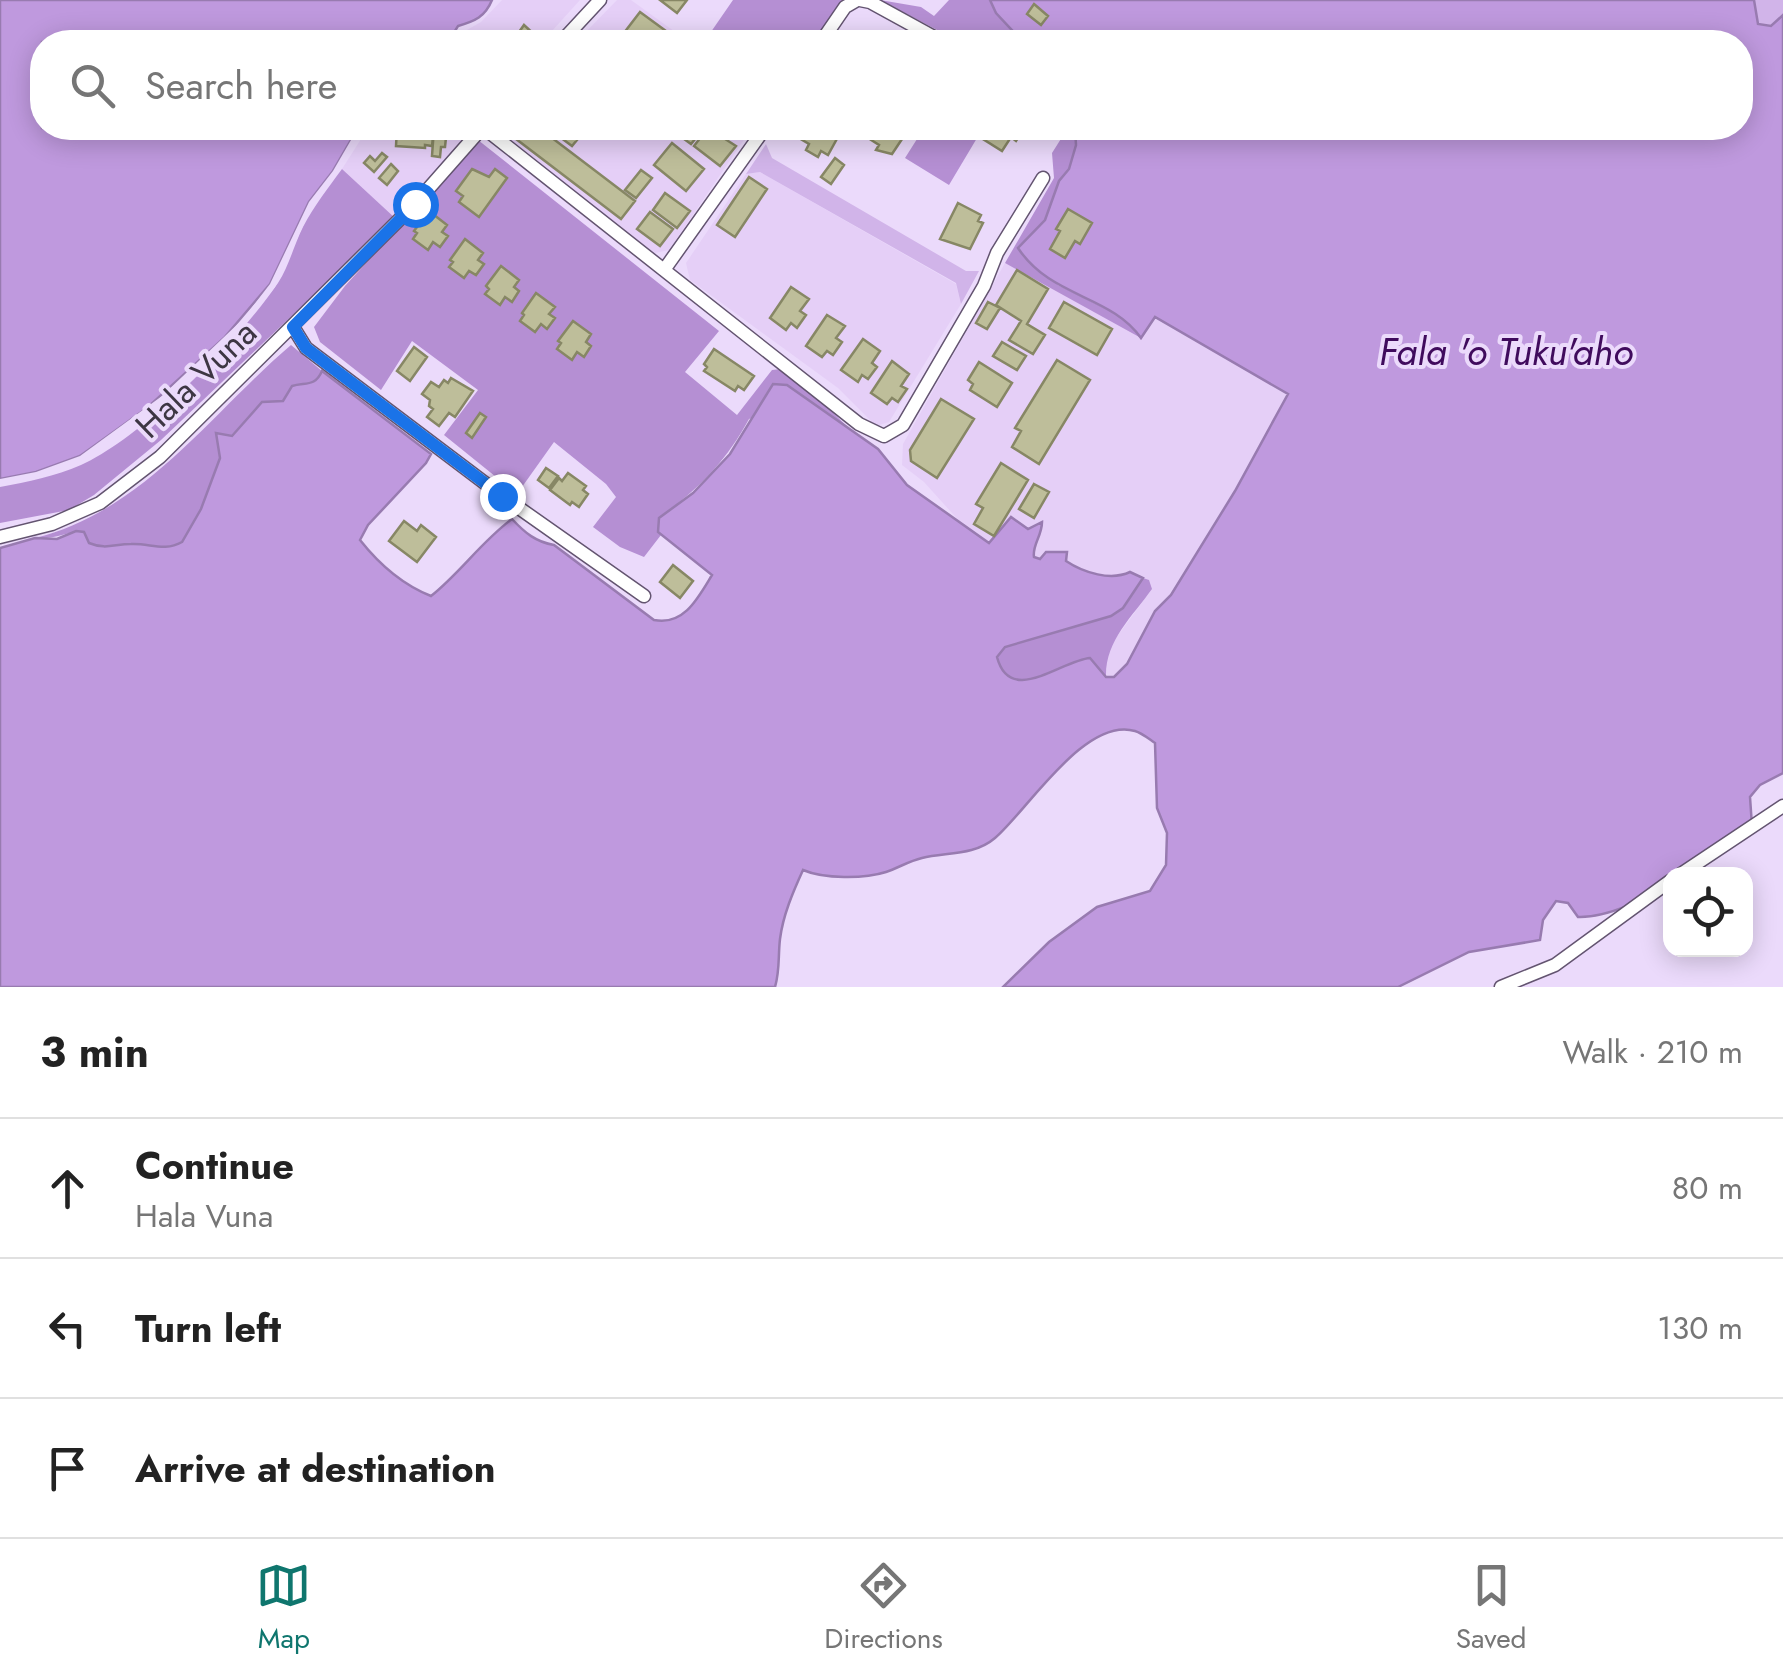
<!DOCTYPE html>
<meta charset="utf-8">
<style>
:root{--surface:#fff;--page:#f2f2f2;--text:#222;--muted:#767676;--line:#e0e0e0;--accent:#0f766e}
body{margin:0;font-family:Jost,sans-serif;background:var(--page);color:var(--text)}
.controls{position:absolute;right:30px;bottom:30px;display:grid;overflow:hidden;border-radius:20px;box-shadow:0 5px 25px #0003}
.controls button{width:90px;height:90px;display:grid;place-items:center;padding:0;border:0;border-bottom:2px solid var(--line);background:var(--surface);color:var(--text);font:50px sans-serif}
.stop{position:absolute;width:30px;height:30px;margin:-22px;border:8px solid #1a73e8;border-radius:50%;background:#fff}
.stop.end{background:#1a73e8;border-color:#fff;box-shadow:0 2px 10px #0008}
.list{margin:0;padding:0;list-style:none}
h2{display:flex;justify-content:space-between;align-items:center;height:130px;margin:0;padding:0 40px;font-size:42px}
h2 small{font-size:32px;font-weight:400;color:var(--muted)}
.list li{display:grid;grid-template-columns:65px 1fr auto;gap:30px;align-items:center;box-sizing:border-box;height:140px;padding:0 40px;border-top:2px solid var(--line)}
.list b{display:block;font-size:38px;white-space:nowrap}
.list p{margin:0;font-size:32px;white-space:nowrap;color:var(--muted)}
.list em{font-size:32px;font-style:normal;color:var(--muted)}
.icon{flex:none;width:55px;height:55px;fill:none;stroke:currentColor;stroke-width:2;stroke-linecap:round;stroke-linejoin:round}
.map{position:relative;flex:none;width:1783px;height:987px;overflow:hidden}
.search{position:absolute;background:var(--surface);box-shadow:0 5px 25px #0003;left:30px;right:30px;top:30px;height:110px;display:flex;align-items:center;gap:25px;box-sizing:border-box;padding:0 35px;border-radius:40px;color:var(--muted);font-size:38px}
.sheet{height:550px;background:var(--surface)}
nav{display:flex;justify-content:space-around;align-items:center;box-sizing:border-box;height:140px;border-top:2px solid var(--line);background:var(--surface);font-size:28px;color:var(--muted)}
nav a{display:grid;justify-items:center;gap:5px}
nav .on{color:var(--accent)}
.map>svg:first-child{display:block}
.built{fill:#e5cff7}
.green{fill:#d1b4e9}
.forest{fill:#b58fd3}
.water{fill:#bf99de;stroke:#987bb0;stroke-width:2.5}
.pier{fill:#ebdafb}
.building{fill:#bebe9a;stroke:#878765;stroke-width:2.5}
.lines{fill:none;stroke-linecap:round;stroke-linejoin:round}
.minor-casing{stroke:#635470;stroke-width:15}
.minor{stroke:#fff;stroke-width:12}
.route{stroke:#1a73e8;stroke-width:12}
.labels{text-anchor:middle;dominant-baseline:central;stroke-width:8;stroke-linejoin:round;paint-order:stroke}
.street-label{font-size:35px;fill:#3d3643;stroke:#ebdafb}
.water-label{font-size:38px;font-style:italic;fill:#400b5d;stroke:#ebdafb}
</style>
<div class="map">
<svg width="1783" height="987" viewBox="0 0 1783 987">
<rect width="100%" height="100%" fill="#ebdafb"/>
<path class="built" d="M502,0H580L542,42H457L465,31L481,22Z
M617,0H631L689,42H576Z
M368,128H471L426,186L395,218L342,169Z
M500,128H752L669,250L655,253L576,196L502,136Z
M760,172L956,284L961,304L889,422L876,426L838,388L690,280L686,263L746,174Z
M1005,263L1141,337L1155,316L1288,393L1235,491L1171,595L1155,611L1127,664L1114,677H1106V659L1113,642L1152,589L1121,576L1096,574L1074,566L1066,560V552H1046L1040,560L1034,557L1032,549L1039,540L1028,529L990,543L961,523L924,482L902,465L903,444Z"/>
<path class="green" d="M1737,0H1783V76L1740,42Z
M766,144L772,158L966,271H979L961,304L956,283L760,172L746,174Z"/>
<path class="forest" d="M733,0H844L815,42H704Z
M880,0L921,7L934,16L949,0H990L996,13L1023,42H960Z
M924,128H983L949,185L905,158Z
M1061,128L1076,129V145L1069,169L1059,181L1045,220L1018,248L1058,285L1128,320L1141,338L1005,263L1054,178L1052,153L1064,134Z
M478,140L719,331L685,372L737,415L772,370L781,369L820,400L863,442L805,399L749,419C725,463 699,488 659,518L658,532L661,535L644,557L620,547L593,527L616,497L606,484L554,442L517,494L444,435L478,390L412,341L381,390L320,342L314,327L345,286Z
M342,169L395,218L161,440L94,495L69,510L0,523V487C28,482 55,476 81,465C142,438 241,338 278,283C289,266 294,245 303,227C314,206 328,188 342,169Z
M291,345L322,371C317,382 313,385 301,384L283,401L262,402L232,436L216,434L220,458L201,509L182,542L173,547L122,545L109,549L89,543L83,532C70,530 56,540 35,538C144,511 210,414 291,345Z
M1143,578L1149,580L1152,589C1132,617 1105,641 1106,677L1090,658C1061,660 1010,707 997,657L1005,647L1111,616L1124,608Z"/>
<path class="water" d="M0,0H492C485,17 475,21 458,26L448,42H42V128H358L333,171L309,202L270,284L224,338L147,408L80,456L36,472L0,479Z
M990,0H1754L1758,24L1771,26L1783,15V773L1760,785L1750,797L1752,826L1680,874H1670V881C1653,899 1603,918 1578,917L1568,903L1556,901L1543,920L1540,940L1469,952L1398,987H1003L1049,942L1097,907L1150,891L1166,865L1167,833L1157,808L1155,743C1149,739 1142,733 1135,731C1085,716 1027,811 995,838C974,856 946,852 922,858C909,861 898,868 886,872C864,879 824,879 803,870C793,892 783,915 780,939C778,956 780,970 775,987H0V548L35,538L57,539L76,531L84,532L89,543C106,550 114,544 131,544C150,543 164,552 182,542L201,509L220,458L216,433L232,436L262,402L283,401L292,386C306,382 315,387 322,371L431,454L426,463L368,525L360,540C379,564 403,585 431,596C460,573 482,541 512,519C525,533 536,542 554,545L654,620C684,626 698,598 712,575L658,532L659,518L693,493L730,454L773,384L787,385L878,449L907,485L989,543L1011,517L1028,529L1042,522C1042,536 1032,545 1034,557L1040,559L1046,552H1067L1066,561C1084,573 1111,581 1130,572L1143,578L1123,608L1111,616L1005,647L997,657C1010,707 1062,660 1090,658L1106,677H1114L1127,664L1155,611L1171,595L1235,491L1288,394L1155,317L1141,338C1111,295 1051,298 1018,248L1045,220L1059,181L1069,169L1076,145L1075,128H1740V42H1023L996,13Z"/>
<path class="pier" d="M358,128H363L337,174L313,204L275,287L246,322L165,400L83,460L37,477L0,484V479L36,472L80,456L162,396L243,319L270,284L309,202L333,171Z"/>
<path class="building" d="M660,0H687L677,13Z
M1034,4L1048,16L1041,25L1027,14Z
M640,12L681,42H617Z
M524,25L539,39L535,42H512Z
M397,128H434L432,146L425,145V148L396,146Z
M434,128H447L445,147H441L440,157L432,156Z
M539,128L635,201L621,219L503,129Z
M548,128H562L577,140L572,146Z
M669,128H704L691,144Z
M708,128L736,146L720,166L694,146Z
M798,128H826L839,135L828,155L821,151L818,157L806,150L809,144L794,135Z
M875,128L899,130L896,135L902,139L892,154L876,150L879,145L868,138Z
M990,128H1017L1022,132L1016,141L1011,137L1002,151L983,139Z
M672,143L704,169L686,191L654,165Z
M382,153L387,157L374,172L364,163L370,156L375,161Z
M835,158L844,165L831,184L821,177Z
M391,164L398,171L387,185L379,178Z
M472,169L489,177L495,169L507,178L479,217L459,202L463,196L456,191Z
M641,170L652,178L636,198L625,190Z
M749,177L767,189L735,237L717,225Z
M665,193L690,211L677,228L653,210Z
M958,203L981,215L978,221L983,223L970,249L940,239Z
M1068,209L1092,223L1080,244L1075,241L1065,258L1050,249L1060,231L1056,229Z
M429,211L447,225L442,232L448,236L440,247L433,242L428,250L413,239L417,233L414,231Z
M650,212L673,229L660,246L637,229Z
M465,239L483,253L478,260L484,264L476,275L469,271L464,278L449,267L453,262L450,260Z
M501,266L519,280L514,287L519,291L512,302L505,297L500,305L485,294L489,289L486,286Z
M1017,270L1048,289L1027,324L1045,335L1033,354L1009,340L1021,321L996,305Z
M791,287L809,299L800,311L806,315L797,328L791,323L786,330L770,318Z
M536,293L555,307L549,314L555,318L547,329L541,324L535,332L520,321L524,315L522,313Z
M988,302L1000,308L987,329L976,323Z
M1064,302L1112,329L1097,355L1049,328Z
M827,315L845,326L836,338L842,342L833,355L827,351L822,357L806,346Z
M573,321L591,334L586,342L591,346L584,357L577,352L572,360L557,349L561,343L558,341Z
M863,339L880,351L872,363L877,367L868,379L862,375L858,382L841,370Z
M1002,342L1026,356L1017,370L993,356Z
M414,347L427,357L410,381L397,371Z
M714,349L754,376L744,390L738,386L735,391L704,371L707,367L704,364Z
M1057,360L1090,380L1039,464L1012,447L1021,431L1015,428Z
M892,361L909,374L901,386L907,389L898,402L892,398L887,404L871,393Z
M979,362L1012,383L997,407L970,390L973,384L968,380Z
M451,378L473,391L455,417L449,413L439,426L427,417L433,409L429,406L430,400L422,394L431,382L439,387L444,380L448,383Z
M941,399L974,419L937,478L911,461L910,450Z
M480,413L486,417L472,438L466,433Z
M1001,463L1028,480L994,536L974,524L983,508L976,504Z
M546,468L558,476L549,488L538,480Z
M568,473L586,486L583,490L588,494L579,507L572,502L570,505L550,490L559,478L562,481Z
M1034,484L1049,492L1034,518L1019,509Z
M404,521L417,531L421,525L436,537L417,562L389,541Z
M673,565L693,581L680,598L660,582Z"/>
<g class="lines">
<g class="minor-casing">
<path id="minor" d="M860,0L870,2L943,42
M561,42L600,0
M821,42L845,7L857,0
M484,128L859,424L884,436L903,425L984,286L997,253L1043,178
M664,270L765,128
M293,327L306,348L502,496L644,596
M0,537L52,524L100,503L160,457L415,204L482,128
M1681,874L1783,806
M1501,987L1555,965L1670,881"/>
</g>
<use href="#minor" class="minor"/>
</g>
<g class="lines">
<path class="route" d="M415,204L293,327L306,348L502,496"/>
</g>
<g class="labels">
<g class="street-label">
<text transform="translate(196 379) rotate(-44)">Hala Vuna</text>
</g>
<g class="water-label">
<text x="1506" y="351">Fala 'o Tuku'aho</text>
</g>
</g>
</svg>
<div class="controls">
<button><svg class="icon" aria-label="locate" viewBox="0 0 24 24"><circle cx="12" cy="12" r="6"/><path d="M12 2v4M12 18v4M2 12h4M18 12h4"/></svg></button>
</div>
<div class="stop" style="left:415px;top:204px"></div>
<div class="stop end" style="left:502px;top:496px"></div>
<div class="search"><svg class="icon" aria-label="search" viewBox="0 0 24 24"><circle cx="10" cy="10" r="6"/><path d="M15 15l6 6"/></svg>Search here</div>
</div>
<section class="sheet">
<h2>3 min<small>Walk · 210 m</small></h2>
<ul class="list">
<li><svg class="icon" aria-label="ahead" viewBox="0 0 24 24"><path d="M12 20V5M6 11l6-6 6 6"/></svg><div><b>Continue</b><p>Hala Vuna</p></div><em>80 m</em></li>
<li><svg class="icon" aria-label="left" viewBox="0 0 24 24"><path d="M17 20v-9H6M10 6l-5 5 5 5"/></svg><div><b>Turn left</b></div><em>130 m</em></li>
<li><svg class="icon" aria-label="arrive" viewBox="0 0 24 24"><path d="M6 21V4h12l-3 4 3 4H6"/></svg><div><b>Arrive at destination</b></div></li>
</ul>
</section>
<nav>
<a class="on"><svg class="icon" aria-label="map" viewBox="0 0 24 24"><path d="M3 6l6-2 6 2 6-2v14l-6 2-6-2-6 2zM9 4v14M15 6v14"/></svg>Map</a>
<a><svg class="icon" aria-label="directions" viewBox="0 0 24 24"><path d="M12 3l9 9-9 9-9-9zM9 14v-3h6M13 9l2 2-2 2"/></svg>Directions</a>
<a><svg class="icon" aria-label="saved" viewBox="0 0 24 24"><path d="M7 4h10v16l-5-4-5 4z"/></svg>Saved</a>
</nav>
